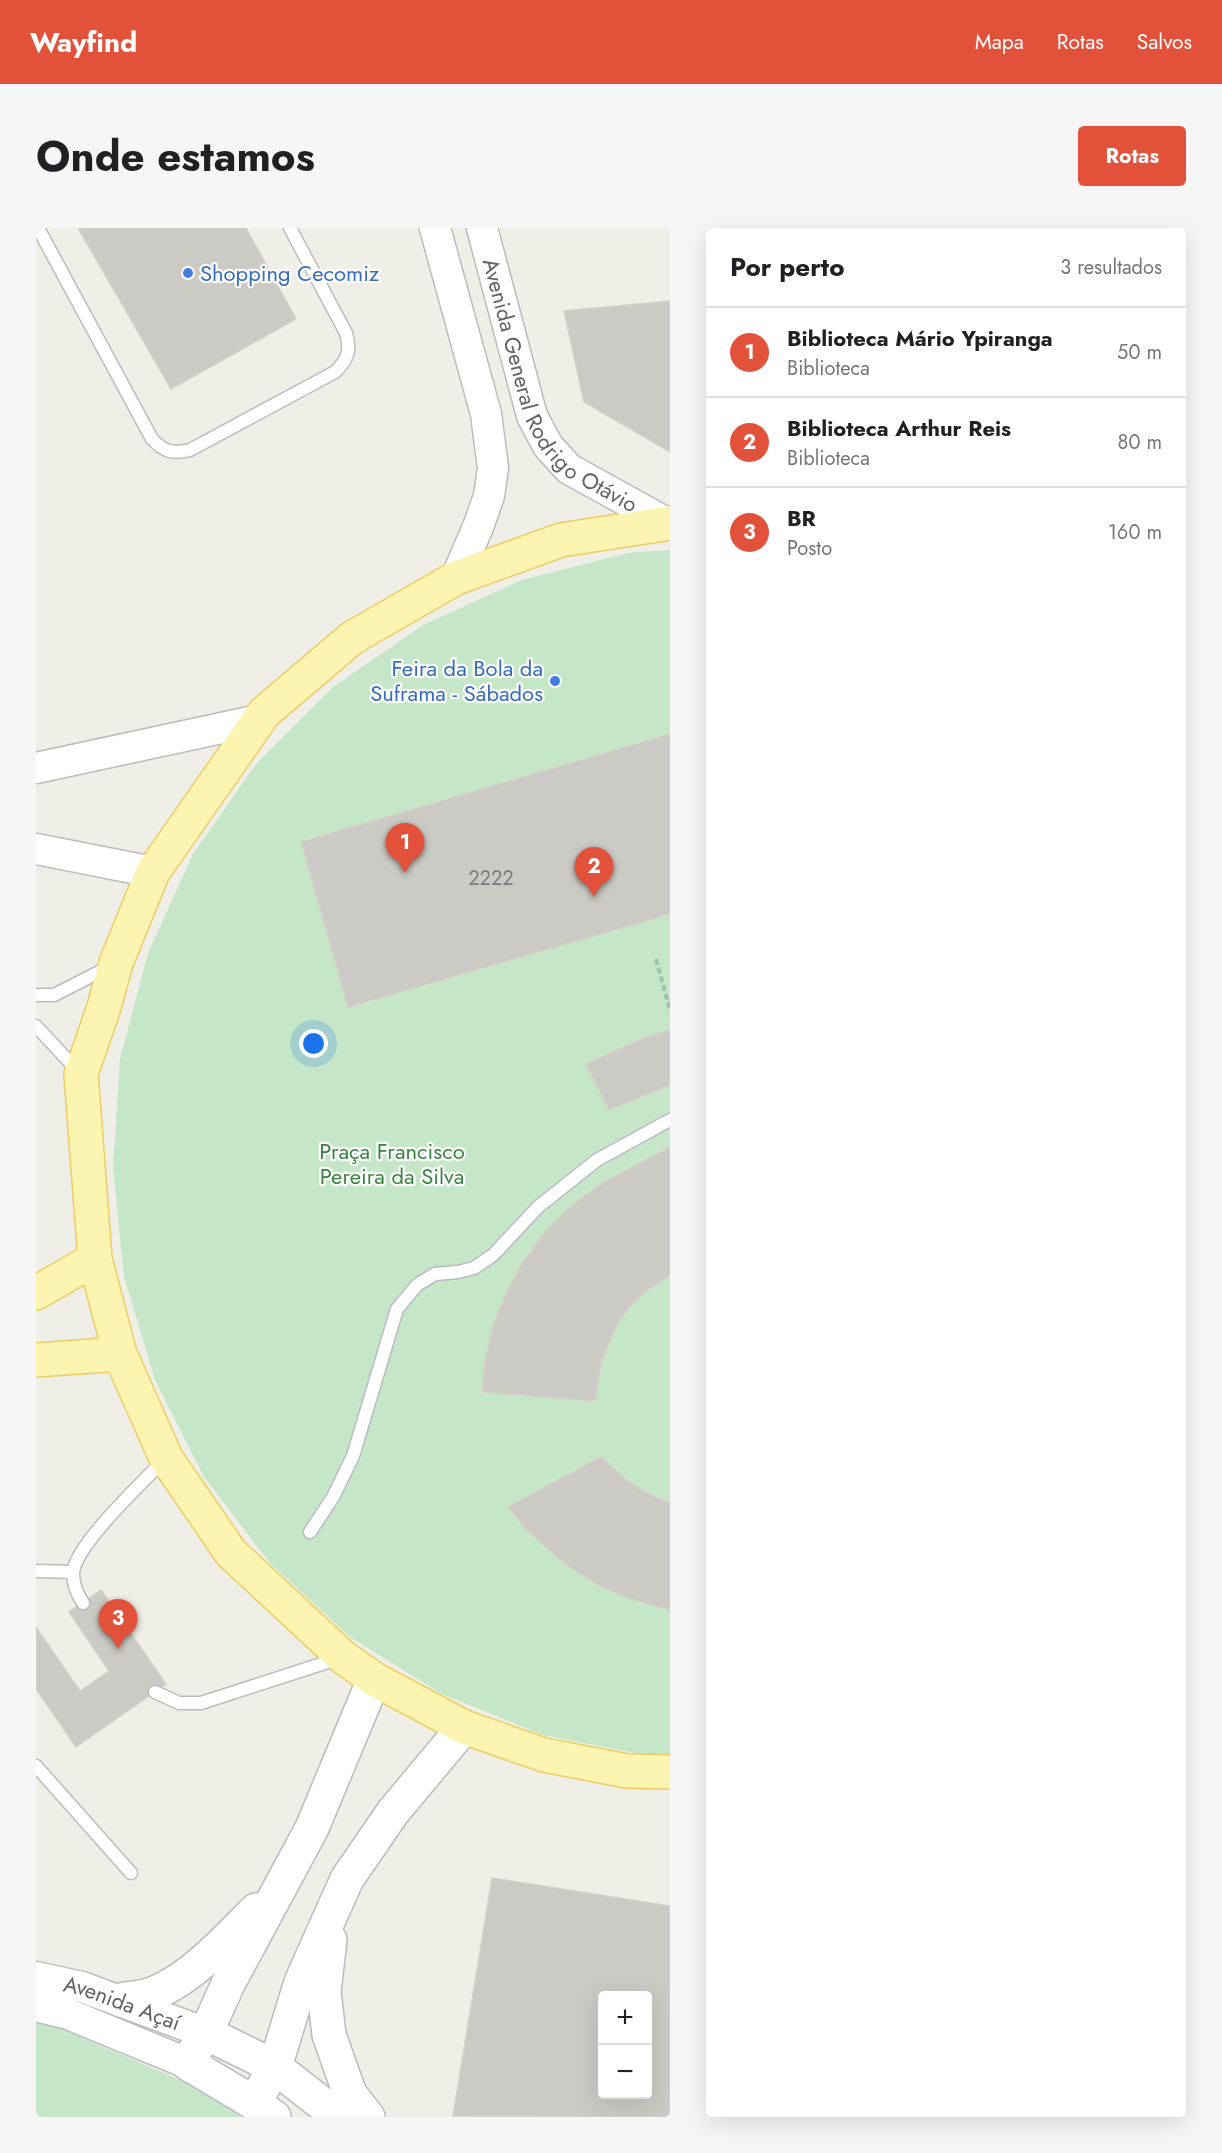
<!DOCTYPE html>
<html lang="pt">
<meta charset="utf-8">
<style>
:root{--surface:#fff;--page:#f6f6f6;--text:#202124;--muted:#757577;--line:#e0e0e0;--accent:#e2523b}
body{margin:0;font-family:Jost,sans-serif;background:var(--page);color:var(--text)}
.controls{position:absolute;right:18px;bottom:18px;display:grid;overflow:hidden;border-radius:6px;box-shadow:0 6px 24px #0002}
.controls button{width:54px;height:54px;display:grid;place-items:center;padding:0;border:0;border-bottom:2px solid var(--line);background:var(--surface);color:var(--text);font:30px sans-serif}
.you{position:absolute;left:278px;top:816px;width:21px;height:21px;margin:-15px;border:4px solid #fff;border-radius:50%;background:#1a73e8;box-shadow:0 0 0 9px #1a73e833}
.badge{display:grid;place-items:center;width:39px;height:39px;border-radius:50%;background:var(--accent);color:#fff;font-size:20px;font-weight:700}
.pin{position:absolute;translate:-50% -50px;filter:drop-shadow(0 2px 3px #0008)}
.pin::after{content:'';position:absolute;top:32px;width:21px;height:18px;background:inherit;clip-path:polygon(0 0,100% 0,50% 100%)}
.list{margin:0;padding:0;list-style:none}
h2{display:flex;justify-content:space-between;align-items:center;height:78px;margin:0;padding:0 24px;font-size:26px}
h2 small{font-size:20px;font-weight:400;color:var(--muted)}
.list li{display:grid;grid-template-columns:39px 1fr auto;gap:18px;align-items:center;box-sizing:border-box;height:90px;padding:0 24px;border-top:2px solid var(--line)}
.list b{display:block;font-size:22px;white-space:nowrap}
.list p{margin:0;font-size:20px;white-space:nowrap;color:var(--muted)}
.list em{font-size:20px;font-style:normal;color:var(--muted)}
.map{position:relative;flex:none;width:634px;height:1889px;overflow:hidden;border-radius:6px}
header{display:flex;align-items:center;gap:36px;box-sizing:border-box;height:84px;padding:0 30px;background:var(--accent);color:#fff}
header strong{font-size:28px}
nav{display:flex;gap:33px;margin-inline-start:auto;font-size:21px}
.intro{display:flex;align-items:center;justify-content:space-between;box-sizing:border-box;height:144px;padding:0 36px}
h1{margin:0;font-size:42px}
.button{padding:15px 27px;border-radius:6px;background:var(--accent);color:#fff;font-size:21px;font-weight:700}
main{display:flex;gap:36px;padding:0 36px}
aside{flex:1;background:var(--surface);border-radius:6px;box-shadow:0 6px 24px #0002}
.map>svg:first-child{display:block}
.green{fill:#c5e6c7}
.building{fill:#cccac4;stroke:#d5d1c6;stroke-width:1.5;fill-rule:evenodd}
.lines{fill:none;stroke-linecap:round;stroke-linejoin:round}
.service-casing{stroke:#b9bcc0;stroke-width:15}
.tertiary-casing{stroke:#b9bcc0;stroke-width:33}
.secondary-casing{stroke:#b8bbc0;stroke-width:36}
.primary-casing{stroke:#ecce64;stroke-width:36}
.path{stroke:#9dc4ab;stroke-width:4;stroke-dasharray:6 3;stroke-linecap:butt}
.service{stroke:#fff;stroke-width:12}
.tertiary{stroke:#fff;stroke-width:30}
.secondary{stroke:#fff;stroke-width:33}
.primary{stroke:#fcf4b1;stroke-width:33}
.shop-dot{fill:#3f7fe0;stroke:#fff;stroke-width:2}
.labels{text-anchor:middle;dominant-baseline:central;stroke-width:4.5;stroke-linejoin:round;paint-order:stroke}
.number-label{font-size:20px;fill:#7a7c7e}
.shop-label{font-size:22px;fill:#366cbe;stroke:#fff;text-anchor:start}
.street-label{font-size:22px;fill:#5f6267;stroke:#fff}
.park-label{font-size:22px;fill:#398340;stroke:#fff}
</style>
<header>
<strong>Wayfind</strong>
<nav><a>Mapa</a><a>Rotas</a><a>Salvos</a></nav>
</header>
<div class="intro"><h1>Onde estamos</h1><a class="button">Rotas</a></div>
<main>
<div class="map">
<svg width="634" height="1889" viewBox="0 0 634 1889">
<rect width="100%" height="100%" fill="#f0efe7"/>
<path class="green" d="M634,322V1529L614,1528L507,1507L406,1466L314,1409L234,1335L168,1249L119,1152L88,1048L77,939L84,831L112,725L157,626L220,536L297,459L387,397L486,352L592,325Z
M0,1790L167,1862L205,1889H0Z"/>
<path class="building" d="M42,0H210L260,91L135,161Z
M634,73V224L548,174L528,83Z
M634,506V686L312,779L265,614Z
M634,802V857L573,882L550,836L608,810Z
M634,919V1047L609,1064L594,1079L582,1095L566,1131L559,1173L446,1164L449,1133L457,1098L470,1065L487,1034L509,1004L535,978L565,956Z
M565,1229L592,1253L611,1265L634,1275V1382L595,1371L562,1357L532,1338L509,1319L488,1299L472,1279Z
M65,1362L130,1456L40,1519L0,1461V1399L44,1463L73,1443L33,1384Z
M456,1650L634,1678V1889L417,1888ZM566,1768H612V1866H566Z"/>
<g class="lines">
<g class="service-casing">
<path id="service" d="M2,0L116,211C128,224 137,226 154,222L299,144C312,131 315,123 310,105L254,0
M0,767H18L73,739
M0,798L42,843
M274,1304L297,1269L317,1228L361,1081L381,1057L399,1046L422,1044L438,1040L457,1027L502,979L561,932L634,892
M0,1343L37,1344
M47,1375C41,1366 37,1356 37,1345C39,1317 108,1253 129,1231
M119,1464L143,1475H165L304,1430
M0,1538L95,1645"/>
</g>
<g class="tertiary-casing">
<g id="tertiary">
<path d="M399,0L450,186L457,240L453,268L442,299L420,350"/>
<path id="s1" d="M446,0L496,188L512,218L533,241L629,294"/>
<path d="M0,540L223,492"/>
<path d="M0,621L117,644"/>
<path id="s2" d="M0,1749L46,1759L170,1805"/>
<path d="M0,1778L32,1786L151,1835"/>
</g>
</g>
<g class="secondary-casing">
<path id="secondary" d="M294,1712L288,1763L293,1807L314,1866L332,1889
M85,1772C94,1770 104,1770 113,1767C153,1754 191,1711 220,1682
M170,1805L239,1839L303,1889
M218,1875L239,1839L265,1754L311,1651L357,1584L428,1499
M238,1889L218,1875L151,1835L170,1805L192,1756L276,1600L338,1451"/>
</g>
<g class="primary-casing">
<path id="primary" d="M634,295L525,312L420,350L316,410L228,485L117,644L80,735L68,779L45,846L59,1031L84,1126L130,1230L195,1325L307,1429L338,1451L428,1499L508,1527L591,1543L634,1544
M0,1065L59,1031
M0,1132L84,1126"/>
</g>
<path class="path" d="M620,731L634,782"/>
<use href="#service" class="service"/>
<use href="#tertiary" class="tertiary"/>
<use href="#secondary" class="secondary"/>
<use href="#primary" class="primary"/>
</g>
<g class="shop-dot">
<circle cx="152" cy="45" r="6"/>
<circle cx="519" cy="453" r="6"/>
</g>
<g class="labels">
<g class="number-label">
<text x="455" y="650">2222</text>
</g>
<g class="shop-label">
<text x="164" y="45">Shopping Cecomiz</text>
<text x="507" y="440" text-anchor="end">Feira da Bola da<tspan x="507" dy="25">Suframa - Sábados</tspan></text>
</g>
<g class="street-label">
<text stroke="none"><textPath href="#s1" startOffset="184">Avenida General Rodrigo Otávio</textPath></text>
<text stroke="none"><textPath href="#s2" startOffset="90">Avenida Açaí</textPath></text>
</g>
<g class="park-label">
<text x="356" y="923">Praça Francisco<tspan x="356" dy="25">Pereira da Silva</tspan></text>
</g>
</g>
</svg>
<div class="controls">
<button>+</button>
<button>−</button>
</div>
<div class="you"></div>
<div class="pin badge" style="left:369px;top:645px">1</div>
<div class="pin badge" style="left:558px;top:669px">2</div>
<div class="pin badge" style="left:82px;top:1421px">3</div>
</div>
<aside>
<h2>Por perto<small>3 resultados</small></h2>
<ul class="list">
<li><span class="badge">1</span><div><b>Biblioteca Mário Ypiranga</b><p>Biblioteca</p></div><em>50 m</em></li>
<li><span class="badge">2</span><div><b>Biblioteca Arthur Reis</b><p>Biblioteca</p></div><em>80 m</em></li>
<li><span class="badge">3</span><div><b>BR</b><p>Posto</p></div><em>160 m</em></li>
</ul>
</aside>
</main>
